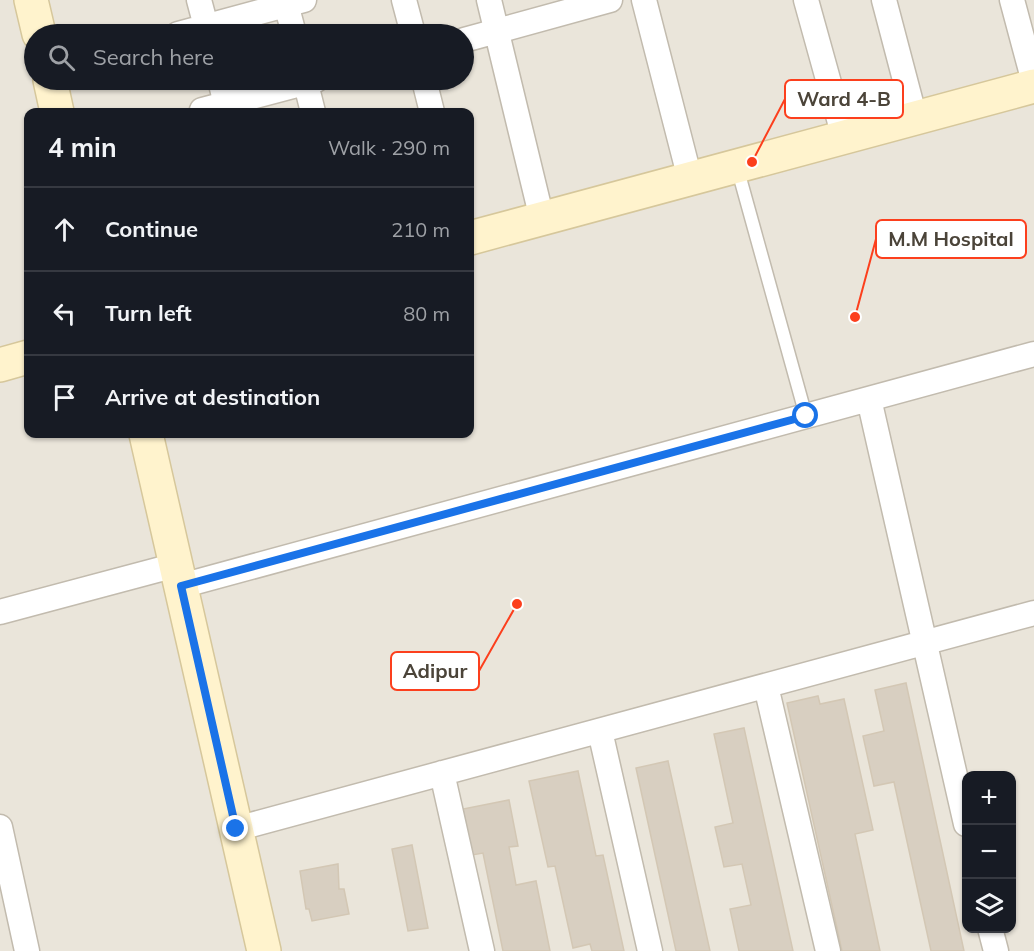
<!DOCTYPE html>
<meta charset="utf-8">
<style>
:root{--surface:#171b24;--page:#20242c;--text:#f1f3f6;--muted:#9ea1a6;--line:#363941}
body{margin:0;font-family:Mulish,sans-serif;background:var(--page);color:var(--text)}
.controls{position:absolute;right:18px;bottom:18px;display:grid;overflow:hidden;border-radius:12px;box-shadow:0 2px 4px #0004}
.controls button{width:54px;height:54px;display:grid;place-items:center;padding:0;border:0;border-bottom:2px solid var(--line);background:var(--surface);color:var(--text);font:30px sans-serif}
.stop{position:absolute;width:18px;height:18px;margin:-14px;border:4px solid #1a73e8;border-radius:50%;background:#fff}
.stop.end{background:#1a73e8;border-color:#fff;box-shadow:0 2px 6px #0008}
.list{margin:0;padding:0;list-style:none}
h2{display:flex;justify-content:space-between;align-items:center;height:78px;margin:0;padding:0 24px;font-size:26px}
h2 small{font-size:20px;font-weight:400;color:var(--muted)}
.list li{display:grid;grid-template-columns:39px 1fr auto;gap:18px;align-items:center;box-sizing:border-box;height:84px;padding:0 24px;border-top:2px solid var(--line)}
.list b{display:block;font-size:22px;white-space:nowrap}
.list em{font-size:20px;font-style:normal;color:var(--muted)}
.icon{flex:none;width:33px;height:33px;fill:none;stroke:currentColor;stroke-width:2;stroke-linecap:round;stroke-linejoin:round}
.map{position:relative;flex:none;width:1034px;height:951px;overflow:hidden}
.search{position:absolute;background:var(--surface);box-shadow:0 2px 4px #0004;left:24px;top:24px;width:450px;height:66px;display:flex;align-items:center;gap:15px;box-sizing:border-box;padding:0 21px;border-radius:33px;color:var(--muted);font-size:22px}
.panel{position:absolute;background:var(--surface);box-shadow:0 2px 4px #0004;left:24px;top:108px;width:450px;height:330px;border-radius:12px}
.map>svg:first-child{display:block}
.residential{fill:#eae5da;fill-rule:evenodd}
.building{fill:#d8cfc1;stroke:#d3c7b4;stroke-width:1.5}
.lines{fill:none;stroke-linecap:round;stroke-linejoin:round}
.lane-casing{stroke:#c2bbae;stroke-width:15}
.street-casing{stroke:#c2bbae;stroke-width:27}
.secondary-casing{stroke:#d6c79b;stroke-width:36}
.lane{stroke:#fff;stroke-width:12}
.street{stroke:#fff;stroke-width:24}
.secondary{stroke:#fff3cd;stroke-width:33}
.route{stroke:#1a73e8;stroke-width:8}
.leader{fill:none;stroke:#fc3f1d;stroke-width:2}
.callout-dot{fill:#fc3f1d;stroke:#fff;stroke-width:2}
.callout{fill:#fff;stroke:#fc3f1d;stroke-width:2}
.callout-label{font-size:20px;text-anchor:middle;font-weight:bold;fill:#4b4439}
</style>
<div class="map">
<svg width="1034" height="951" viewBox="0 0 1034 951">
<rect width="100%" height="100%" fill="#f6f3ec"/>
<path class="residential" d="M0,0H1034V951H0ZM34,34H464V80H34ZM28,112H470V434H28ZM966,776H1012V928H966Z"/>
<path class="building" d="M906,683L964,951H931L894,782L874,786L863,736L884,731L875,690Z
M818,696L820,704L844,699L873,830L855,834L880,951H842L787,703Z
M744,728L793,951H739L730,909L751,905L742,864L724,867L715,827L733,823L714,734Z
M668,761L710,951H676L636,768Z
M578,771L596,856L603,855L624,951H592L590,944L573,948L555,866L548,867L529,781Z
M509,800L518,846L509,847L516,885L536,881L550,951H503L483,853L472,855L463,809Z
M412,845L428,928L408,931L392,849Z
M338,864L339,889H344L349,914L312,921L309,909H306L300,871Z"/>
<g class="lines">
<g class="lane-casing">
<path id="lane" d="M737,167L806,416"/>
</g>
<g class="street-casing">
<path id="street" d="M199,0L208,34
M285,0L294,34
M404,0L413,34
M489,0L542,219
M644,0L690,179
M806,0L844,137
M884,0L915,118
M1012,0L1034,82
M178,34L304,0
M464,40L610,0
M220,80L228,112
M305,80L313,112
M424,80L432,112
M202,110L316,80
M869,399L966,824
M181,586L1034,354
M0,612L161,569
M766,686L828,951
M600,731L650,951
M442,773L482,951
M0,827L27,951
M236,829L1034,613
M990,928L996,951"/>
</g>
<g class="secondary-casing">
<path id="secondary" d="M31,0L39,34
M50,80L57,112
M470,238L1034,86
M0,365L28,357
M146,434L264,951"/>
</g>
<use href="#lane" class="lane"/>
<use href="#street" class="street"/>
<use href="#secondary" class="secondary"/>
</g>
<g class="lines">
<path class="route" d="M236,829L181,586L806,416"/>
</g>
<path class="leader" d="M752 162L785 99M855 317L876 239M517 604L479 671"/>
<g class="callout-dot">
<circle cx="752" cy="162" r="6"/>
<circle cx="855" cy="317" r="6"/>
<circle cx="517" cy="604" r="6"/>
</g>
<g class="callout">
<rect x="785" y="80" width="118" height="38" rx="6"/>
<rect x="876" y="220" width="150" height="38" rx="6"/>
<rect x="391" y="652" width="88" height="38" rx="6"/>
</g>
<g class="callout-label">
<text x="844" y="106">Ward 4-B</text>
<text x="951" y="246">M.M Hospital</text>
<text x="435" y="678">Adipur</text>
</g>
</svg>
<div class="controls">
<button>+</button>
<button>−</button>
<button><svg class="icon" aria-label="layers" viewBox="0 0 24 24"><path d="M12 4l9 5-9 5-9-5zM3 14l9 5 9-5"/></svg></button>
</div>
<div class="stop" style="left:806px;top:416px"></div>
<div class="stop end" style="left:236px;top:829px"></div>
<div class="search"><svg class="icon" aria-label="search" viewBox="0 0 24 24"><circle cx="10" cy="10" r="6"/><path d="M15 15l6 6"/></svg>Search here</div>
<section class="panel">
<h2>4 min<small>Walk · 290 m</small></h2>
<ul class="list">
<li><svg class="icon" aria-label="ahead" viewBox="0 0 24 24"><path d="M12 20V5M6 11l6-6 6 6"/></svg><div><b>Continue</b></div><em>210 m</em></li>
<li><svg class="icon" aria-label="left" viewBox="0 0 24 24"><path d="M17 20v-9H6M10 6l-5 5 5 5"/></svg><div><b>Turn left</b></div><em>80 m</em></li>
<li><svg class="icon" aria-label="arrive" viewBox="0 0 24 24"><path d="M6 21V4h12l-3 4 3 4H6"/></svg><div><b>Arrive at destination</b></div></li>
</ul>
</section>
</div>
